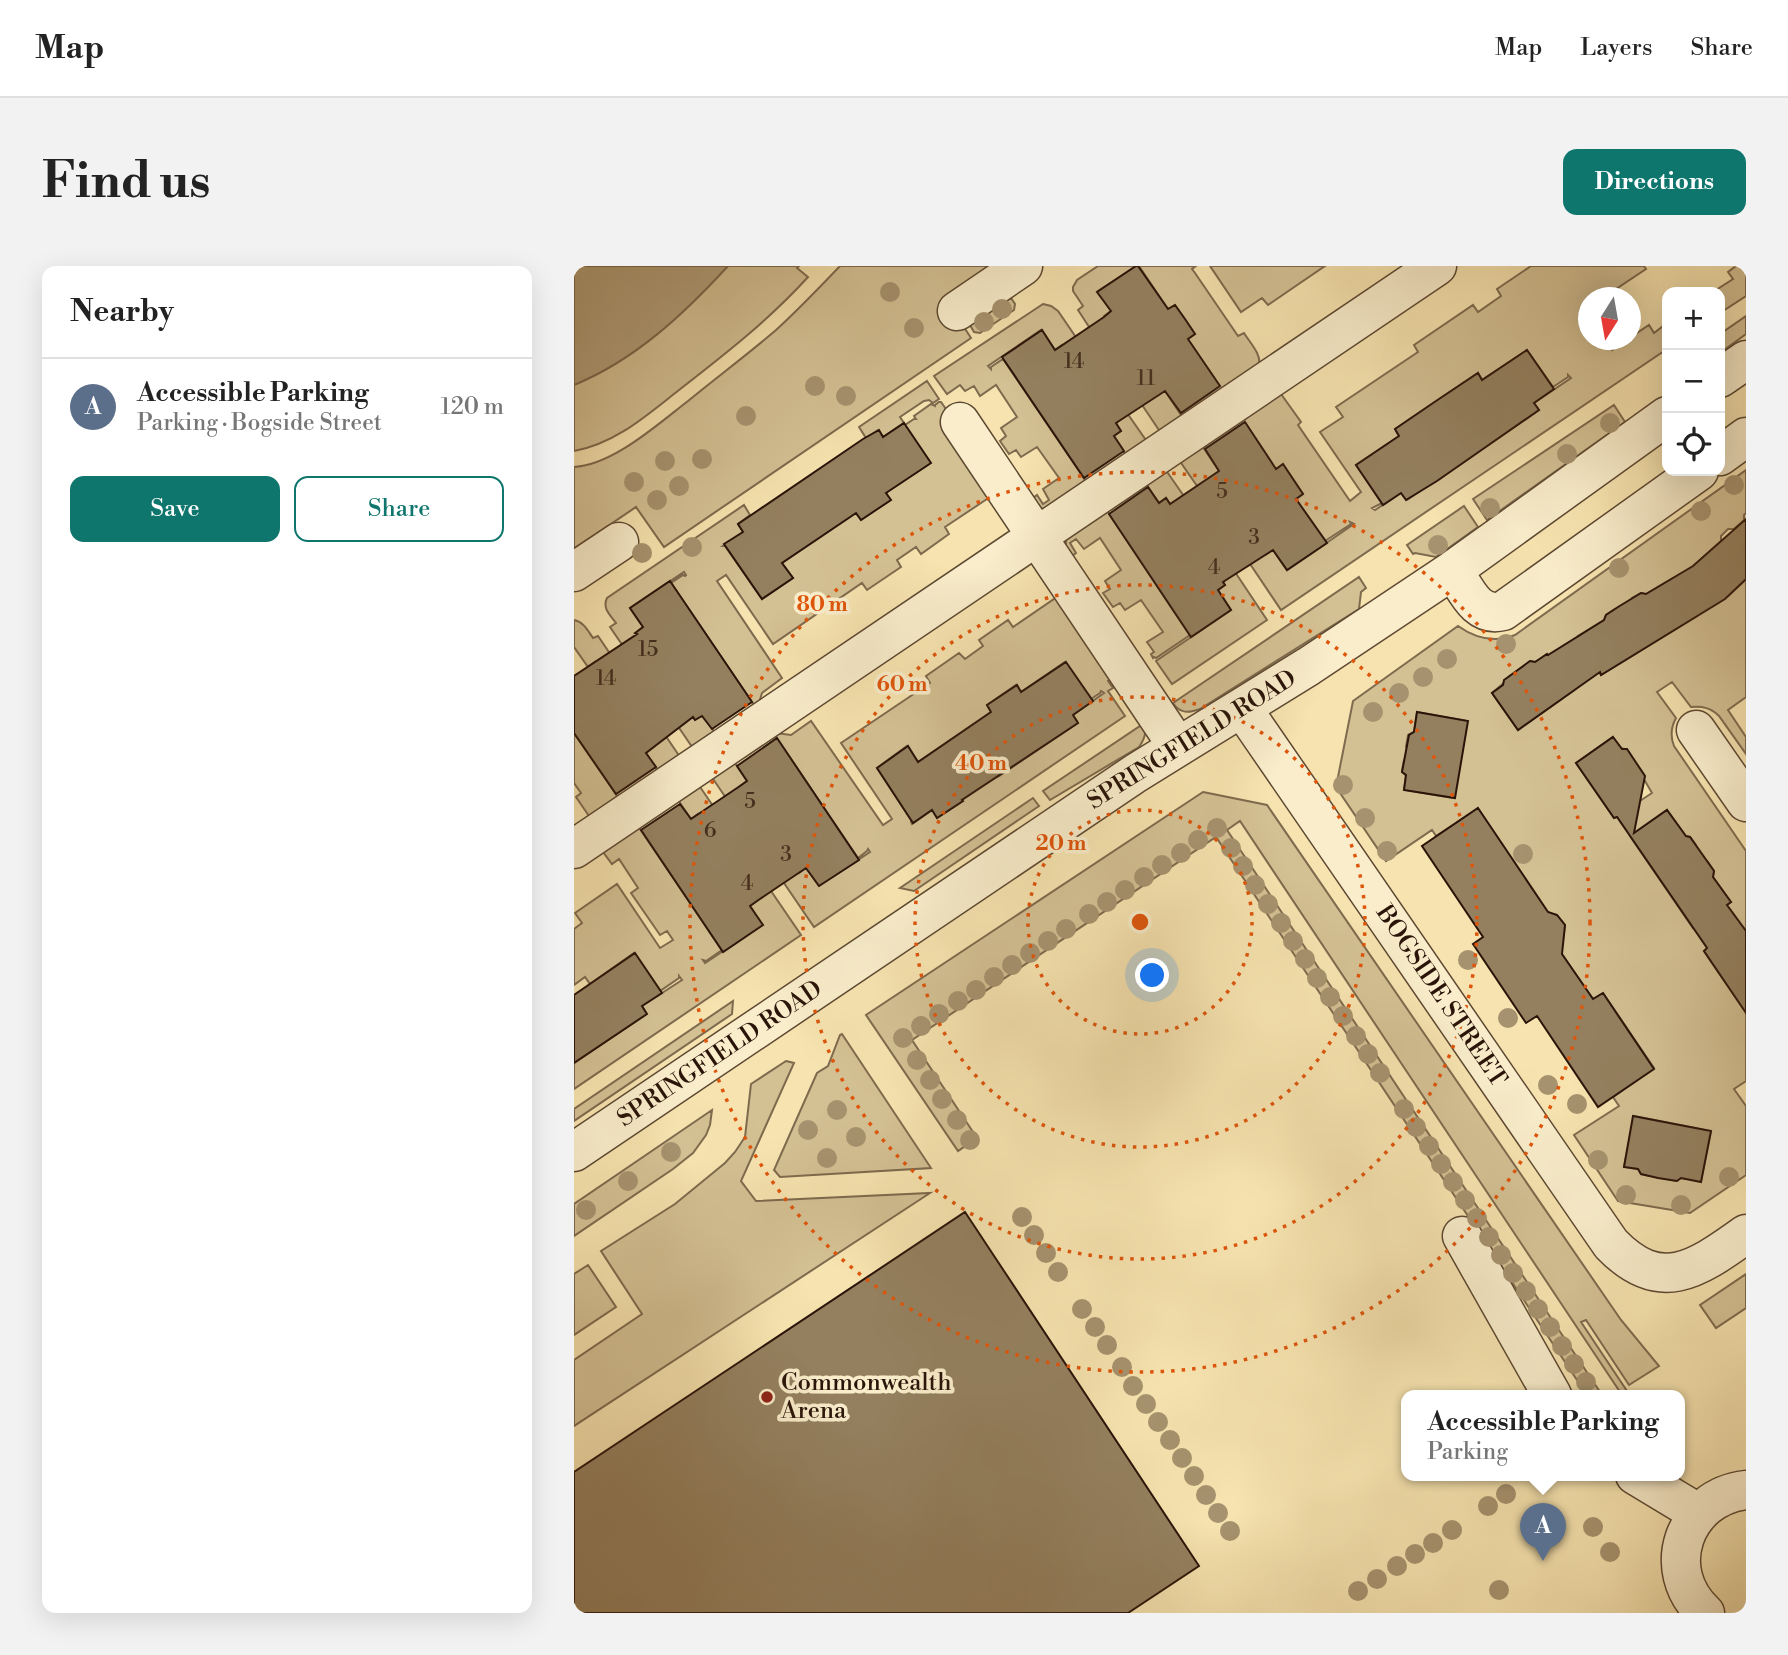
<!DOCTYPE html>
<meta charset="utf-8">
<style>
:root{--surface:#fff;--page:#f2f2f2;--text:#222;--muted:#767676;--line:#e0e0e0;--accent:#0f766e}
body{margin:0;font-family:"Libre Bodoni",serif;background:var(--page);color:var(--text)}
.controls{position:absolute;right:21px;top:21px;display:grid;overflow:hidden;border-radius:14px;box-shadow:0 7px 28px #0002}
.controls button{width:63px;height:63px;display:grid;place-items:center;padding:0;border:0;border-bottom:2px solid var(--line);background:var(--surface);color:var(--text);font:35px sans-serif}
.compass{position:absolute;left:1004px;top:21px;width:63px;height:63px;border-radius:50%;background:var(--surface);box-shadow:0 7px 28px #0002;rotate:191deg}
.you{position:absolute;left:579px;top:710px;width:24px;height:24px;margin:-18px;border:5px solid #fff;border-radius:50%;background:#1a73e8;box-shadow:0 0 0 10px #1a73e833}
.badge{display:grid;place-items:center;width:46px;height:46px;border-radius:50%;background:var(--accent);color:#fff;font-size:23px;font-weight:700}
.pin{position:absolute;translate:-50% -58px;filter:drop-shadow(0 2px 4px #0008)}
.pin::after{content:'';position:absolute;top:37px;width:24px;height:21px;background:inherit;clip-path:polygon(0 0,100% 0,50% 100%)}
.popup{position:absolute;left:827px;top:1124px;width:284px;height:91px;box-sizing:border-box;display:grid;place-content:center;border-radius:14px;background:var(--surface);filter:drop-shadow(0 2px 5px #0005);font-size:23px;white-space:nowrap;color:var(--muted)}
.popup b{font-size:26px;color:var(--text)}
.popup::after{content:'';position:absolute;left:50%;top:100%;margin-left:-14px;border:14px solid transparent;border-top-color:var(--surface)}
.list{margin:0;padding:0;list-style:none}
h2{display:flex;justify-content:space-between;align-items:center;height:91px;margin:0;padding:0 28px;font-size:30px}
h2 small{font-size:23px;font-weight:400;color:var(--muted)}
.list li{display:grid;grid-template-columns:46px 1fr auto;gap:21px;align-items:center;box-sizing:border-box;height:98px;padding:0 28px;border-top:2px solid var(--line)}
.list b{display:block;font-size:26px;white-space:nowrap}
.list p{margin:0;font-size:23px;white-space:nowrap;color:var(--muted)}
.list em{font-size:23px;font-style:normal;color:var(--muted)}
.actions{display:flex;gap:14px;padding:21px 28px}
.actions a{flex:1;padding:16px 0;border:2px solid var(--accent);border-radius:14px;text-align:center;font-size:24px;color:var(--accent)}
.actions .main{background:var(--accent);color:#fff}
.icon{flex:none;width:38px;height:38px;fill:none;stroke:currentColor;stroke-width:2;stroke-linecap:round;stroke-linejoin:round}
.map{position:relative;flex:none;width:1172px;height:1347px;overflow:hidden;border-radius:14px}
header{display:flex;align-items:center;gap:42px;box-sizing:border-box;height:98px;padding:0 35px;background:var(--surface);border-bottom:2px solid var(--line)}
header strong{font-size:33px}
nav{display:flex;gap:38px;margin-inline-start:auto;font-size:24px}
.intro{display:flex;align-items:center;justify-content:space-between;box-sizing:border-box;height:168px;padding:0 42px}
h1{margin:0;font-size:49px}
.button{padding:18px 32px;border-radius:14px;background:var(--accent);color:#fff;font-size:24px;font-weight:700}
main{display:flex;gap:42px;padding:0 42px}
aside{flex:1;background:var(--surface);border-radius:14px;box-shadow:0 7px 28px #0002}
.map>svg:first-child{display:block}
.green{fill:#d3c093;stroke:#7e6a4e;stroke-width:2;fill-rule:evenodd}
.water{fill:#b19d77;stroke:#7b664b;stroke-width:2}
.building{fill:#94805f;stroke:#2a1409;stroke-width:2}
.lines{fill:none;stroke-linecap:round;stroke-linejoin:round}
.minor-casing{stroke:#5d4832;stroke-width:41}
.minor{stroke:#f9edcb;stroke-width:38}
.tree{fill:#a6926e}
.ring{fill:none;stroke:#de560c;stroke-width:3.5;stroke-dasharray:3.5 7}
.poi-dot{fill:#8f2418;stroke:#f9edcb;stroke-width:2.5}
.labels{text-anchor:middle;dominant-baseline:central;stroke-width:7;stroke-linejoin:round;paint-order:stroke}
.number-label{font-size:21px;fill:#442f1e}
.street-label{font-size:24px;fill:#2a1409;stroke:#f9edcb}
.poi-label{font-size:24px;fill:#2a1409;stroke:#f9edcb;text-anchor:start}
.centre{fill:#de560c;stroke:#f9edcb;stroke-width:3.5}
.ring-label{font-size:21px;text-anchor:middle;font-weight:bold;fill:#de560c;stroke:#f9edcb;stroke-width:7;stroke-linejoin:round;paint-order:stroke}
</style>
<header>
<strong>Map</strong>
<nav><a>Map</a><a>Layers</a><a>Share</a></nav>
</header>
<div class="intro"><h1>Find us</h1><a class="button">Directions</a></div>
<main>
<aside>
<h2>Nearby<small></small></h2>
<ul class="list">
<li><span class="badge" style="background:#5c6f8a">A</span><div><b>Accessible Parking</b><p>Parking · Bogside Street</p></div><em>120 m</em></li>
</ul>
<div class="actions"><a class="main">Save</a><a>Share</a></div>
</aside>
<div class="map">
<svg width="1172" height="1347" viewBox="0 0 1172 1347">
<rect width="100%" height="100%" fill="#f6e3af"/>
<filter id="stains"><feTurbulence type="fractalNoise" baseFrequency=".00286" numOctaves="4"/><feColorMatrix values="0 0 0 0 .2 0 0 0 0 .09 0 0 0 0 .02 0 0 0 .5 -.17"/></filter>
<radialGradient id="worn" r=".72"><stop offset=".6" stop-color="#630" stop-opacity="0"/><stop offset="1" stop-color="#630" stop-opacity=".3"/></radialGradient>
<path class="green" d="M124,0H225L223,2L234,11C195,54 150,89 105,124C73,149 41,178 0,185V98Z
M266,0H419L371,32L397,72L90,281L62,241L0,283V201C39,199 84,158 114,135C143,111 173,89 202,64C224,44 245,22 266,0Z
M524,0H562L524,25L537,45L530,50L538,63L523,73L504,44L509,40L499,25V21L503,14Z
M565,0H622L618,3L621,7L664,70L670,67C676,77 688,88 685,101L589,170L560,127L591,125L609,152L610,149L606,143L614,73L621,68L601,39L594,43Z
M636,0H751L694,39L688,32L667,46Z
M957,0H1070L1072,3L1030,31L1014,32V74H1049L1039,81L1036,80L1038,84L1054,74H1056L1057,71L1075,59L1080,67L1093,57V83L707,344L668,286L691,289L699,284L713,304L780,258L776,256L777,258L751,275L722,233L729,228L709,199L702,203L635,186L631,179L627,178L645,205L632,233L603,191L707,128L727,156L724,159L776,235L787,226L746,166L769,151L762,141L844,86L840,79L899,39L904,46L927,30L923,23ZM953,84L979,121L994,111V109L997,112L960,137L965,144L833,234L827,227L801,244L798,242L808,237L782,199L825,170L821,163L904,107L908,114Z
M1162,0H1172V30L1146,47V26H1139L1159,13L1154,6Z
M437,32L441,38L440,44L406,67L400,66L396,59Z
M469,38L477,40L484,45L510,83L497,92L488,79L481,84L467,64L414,100L417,103V101L429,93L514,218L553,191L539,170L547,165L530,140V114L576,180L471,244L467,242L459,232L463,229L469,238L475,234L469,223L485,212L463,181L447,191L442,184L435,188L426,175L432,170L427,162L443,151L422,119L406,130L400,120L391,125L386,119L373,128L360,110Z
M1172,50V68L1146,87V68Z
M353,115L365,133L359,137L355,134L350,135L326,151L330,157L309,171L304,164L292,172L285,161Z
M365,136H367L379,153L416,231L371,261L375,268L347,288L342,281L323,294L327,301L293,324L288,317L199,378L152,309L143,315L208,412L188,427L184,440L182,442L97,317L109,309L111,310L112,309L110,306L56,342L69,361L62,367L121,454L129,449L145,473L123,488L36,361L42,357C36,349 28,342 33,332L170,239L176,249L164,258L169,266L149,280H151L188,333L219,312L208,297L282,247L287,254L316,234L312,227L331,159L340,153H342L340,150L357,138L361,140V139Z
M1040,139L1051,156L913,254L899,233Z
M589,200L614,236L601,245L592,232L585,237L571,217L532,243L616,369L582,392L580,391L579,392L577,388L580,386L573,376L589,366L567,334L551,344L546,337L539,341L529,327L536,323L531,315L547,304L526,272L510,283L502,273L496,277L502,287L498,290L492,281V269Z
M1172,204V247L1170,249V254L1160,263H1154L1147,270V275L1124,296L1154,330L1172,313V431L1154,444L1172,471V488L1145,450C1137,442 1129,440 1117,441L1098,416L1083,426L1102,452C1097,461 1096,470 1100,480L1172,585V665L1144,675L1130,685L1168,740L1172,737V815L1160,823L1172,840V909L1116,947L1044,935L1000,869L1045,840L1039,831L1080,802L1029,727L1019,733L982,680L989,674L991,659L983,649L968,645L904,543L862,570L858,564L812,595L762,521L779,435L884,360C901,372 921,377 941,369ZM1099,312L1123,350L1027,409L1004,370L1030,354L1032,349L1041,343L1046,344L1057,337L1058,332L1067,327L1072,328ZM973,388L999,425L944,464L918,427L956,395L962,396ZM843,446L893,455L880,532L830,524L832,510L828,505L830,494L835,491L836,485L832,481L834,469L840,466ZM1039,471L1047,482L1053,484L1078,527L1040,552L1002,497ZM1093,544L1111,570L1116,571L1122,579L1121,585L1129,595L1134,596L1140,605L1139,611L1157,636L1119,662L1056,570ZM1060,850L1137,865L1127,915L1107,912L1102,915L1067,908L1064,903L1050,901Z
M890,240L904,261L862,291L841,287L839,288L833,279Z
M655,297L693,354L598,418L582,395L657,344L644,324L651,319L642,306Z
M785,311L792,322L787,326L785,343L626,443C615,447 606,448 599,437Z
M483,331L538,412L534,415L539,422L534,425L551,450L240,661L135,507L157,491L173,515L166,520L225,607L232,602L245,620L296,586L294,583L293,585L284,592L200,468L202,467L217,469L237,455L309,559L318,553L267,477L356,417L352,410L385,387L391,393L409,380L405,374L434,354L439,361ZM491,396L517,433L526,427L527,425L530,427L499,449L504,457L425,510L384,527L388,534L363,551L358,544L338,558L337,556L338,555L303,502L333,480L344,496L417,446L413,439L442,419L447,426Z
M0,354C10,356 14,365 19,372L24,370L110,497L17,553L2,531L7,527L0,517V467L46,534L85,507L72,487L79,481L21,396L14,401L0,381Z
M569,458C574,466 570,474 565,481L476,534L469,525Z
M122,515L227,669L0,823V797L72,748L68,740L108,714L105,710V712L86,725L60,687L16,718L11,711L0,719V663L8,657L1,647L43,618L86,682L99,674L93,665L86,669L57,627L64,622L45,593L38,598L29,586ZM104,534L117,553L124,548L183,635L176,640L188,659L131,697L129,694L132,695L148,684L64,560Z
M629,526L693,539L1047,1054L1085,1100L1055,1119L1012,1054L1007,1056L1055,1128L1048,1129L666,555L653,564L1028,1129H1013L642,571L338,774L403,872L384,885L292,749Z
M459,532L465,540L340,625L326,622Z
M159,735L158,748L0,855V843Z
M268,768L357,902L206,911L200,904L243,807L254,800L266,769Z
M212,795L220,797L167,915L182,935L356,927L0,1160V1094L68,1048L27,985L101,938L151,897L161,886L171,871L177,818Z
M138,844L136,859L132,869L119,887L99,903L0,970V938Z
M14,999L42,1041L0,1069V1008Z
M1172,1008V1042L1142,1062L1126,1039Z"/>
<path class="water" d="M0,0H154C110,48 61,94 0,119Z"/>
<path class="building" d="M562,0H564L594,43L601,39L611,53L621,68L614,73L646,120L607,147L591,125L542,157L547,165L540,170L550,185L510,212L428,91L468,64L481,84L530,51L537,45L523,26Z
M953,84L980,123L960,137L965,144L863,215L832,234L827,227L809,239L782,199L825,170L821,163L862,135L904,107L908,114Z
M671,156L702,203L709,198L729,228L722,233L753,277L713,304L699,284L649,316L651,319L644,324L657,344L617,371L535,248L574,221L585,237L592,232L596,238L645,205L631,183Z
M330,157L357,197L312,227L317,234L287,254L282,247L208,297L219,312L188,333L150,278L169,266L164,258L289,173L305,164L309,171Z
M1172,253V313L1151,333L1027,409L1026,406L944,464L918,427L929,419L930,414L956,395L961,396L973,388L974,389L1030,354L1032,349L1044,341L1067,327L1072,328L1119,300Z
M96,315L178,436L138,463L128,450L121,454L119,451L72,487L82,501L42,528L0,467V410L63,368L61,367L69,361L56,342Z
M492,396L519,435L499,449L504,457L388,534L389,535L363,552L358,544L339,557L303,502L334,480L344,496L417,446L413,439L443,419L447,426Z
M843,446L894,455L881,532L830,524L832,509L828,506L835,469L840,466Z
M1039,471L1048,483H1053L1071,510L1060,567L1093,544L1112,570L1116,571L1140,605L1139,611L1157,636L1153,639L1172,665V747L1130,685L1133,682L1043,551L1040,552L1002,497Z
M203,472L285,594L245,620L232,602L183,635L176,640L189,659L149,686L67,564L106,538L117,553L166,520L173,515L163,500Z
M904,542L974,646L983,649L991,659L988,688L1019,733L1029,727L1080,803L1024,841L963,750L952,757L899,678L909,671L848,580Z
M61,687L88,727L68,740L73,748L0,797V729Z
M1059,850L1137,865L1127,916L1107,912L1103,915L1084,912L1067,908L1064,903L1050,901Z
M391,946L625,1300L554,1347H0V1206Z"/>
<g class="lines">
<g class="minor-casing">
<path id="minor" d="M383,45L449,0
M1146,112L1172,94
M386,156L604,481
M1146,190L1172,171
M879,304C892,323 902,352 929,345L1125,205
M0,306L45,276
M668,442L1037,978C1087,1030 1124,1002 1172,968
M1122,464L1172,536
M0,583L863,0
M0,886L562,507L735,400L879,304L1093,150
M888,970L978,1129
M1061,1209L1124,1247
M1131,1347C1084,1304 1110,1231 1172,1224"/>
</g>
<use href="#minor" class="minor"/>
</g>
<g class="tree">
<circle cx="316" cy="26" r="10"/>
<circle cx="428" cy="43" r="10"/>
<circle cx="410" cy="56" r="10"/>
<circle cx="340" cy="62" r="10"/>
<circle cx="241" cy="120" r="10"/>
<circle cx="272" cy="130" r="10"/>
<circle cx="172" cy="150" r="10"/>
<circle cx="1036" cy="157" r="10"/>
<circle cx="993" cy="188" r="10"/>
<circle cx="128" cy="193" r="10"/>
<circle cx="91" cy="195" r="10"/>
<circle cx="60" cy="216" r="10"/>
<circle cx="1160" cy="219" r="10"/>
<circle cx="105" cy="220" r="10"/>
<circle cx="83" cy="234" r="10"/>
<circle cx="916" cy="242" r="10"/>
<circle cx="1127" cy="245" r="10"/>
<circle cx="864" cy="279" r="10"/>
<circle cx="118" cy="281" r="10"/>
<circle cx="68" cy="287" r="10"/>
<circle cx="1045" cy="302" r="10"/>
<circle cx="932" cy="378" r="10"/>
<circle cx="873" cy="393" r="10"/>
<circle cx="849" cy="411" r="10"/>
<circle cx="825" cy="427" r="10"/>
<circle cx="799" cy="446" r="10"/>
<circle cx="769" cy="519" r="10"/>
<circle cx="791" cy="552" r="10"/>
<circle cx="643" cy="562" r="10"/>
<circle cx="624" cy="574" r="10"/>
<circle cx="657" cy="582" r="10"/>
<circle cx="813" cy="585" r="10"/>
<circle cx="607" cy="587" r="10"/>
<circle cx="949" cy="588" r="10"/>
<circle cx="588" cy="599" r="10"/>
<circle cx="669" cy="600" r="10"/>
<circle cx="570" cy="611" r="10"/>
<circle cx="681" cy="619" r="10"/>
<circle cx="551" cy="624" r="10"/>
<circle cx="533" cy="636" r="10"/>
<circle cx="694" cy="638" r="10"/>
<circle cx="515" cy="648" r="10"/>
<circle cx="707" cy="657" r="10"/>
<circle cx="492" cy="663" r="10"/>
<circle cx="474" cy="675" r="10"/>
<circle cx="719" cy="675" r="10"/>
<circle cx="456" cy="687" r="10"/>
<circle cx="731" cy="693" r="10"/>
<circle cx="894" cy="694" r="10"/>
<circle cx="438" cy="699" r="10"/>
<circle cx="420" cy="711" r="10"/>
<circle cx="743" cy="712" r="10"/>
<circle cx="402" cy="724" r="10"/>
<circle cx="756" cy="731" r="10"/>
<circle cx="384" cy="735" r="10"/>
<circle cx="365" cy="748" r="10"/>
<circle cx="769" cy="750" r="10"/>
<circle cx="934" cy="752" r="10"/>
<circle cx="347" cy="760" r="10"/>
<circle cx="782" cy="770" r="10"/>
<circle cx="329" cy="772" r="10"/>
<circle cx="794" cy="788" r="10"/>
<circle cx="343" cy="794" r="10"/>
<circle cx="806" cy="807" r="10"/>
<circle cx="356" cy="814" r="10"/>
<circle cx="974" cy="819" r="10"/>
<circle cx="368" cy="833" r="10"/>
<circle cx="1003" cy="838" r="10"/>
<circle cx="830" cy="843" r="10"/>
<circle cx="263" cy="844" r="10"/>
<circle cx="383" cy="854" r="10"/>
<circle cx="842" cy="861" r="10"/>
<circle cx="234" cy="864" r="10"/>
<circle cx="282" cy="871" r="10"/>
<circle cx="396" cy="874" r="10"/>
<circle cx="855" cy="880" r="10"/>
<circle cx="97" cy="886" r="10"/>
<circle cx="253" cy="892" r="10"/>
<circle cx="1024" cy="894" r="10"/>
<circle cx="867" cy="898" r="10"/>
<circle cx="1155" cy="911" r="10"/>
<circle cx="54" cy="915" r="10"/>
<circle cx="879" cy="916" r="10"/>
<circle cx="1052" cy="929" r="10"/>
<circle cx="891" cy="934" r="10"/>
<circle cx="1107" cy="939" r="10"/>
<circle cx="12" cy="944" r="10"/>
<circle cx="448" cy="951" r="10"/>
<circle cx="903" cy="952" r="10"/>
<circle cx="460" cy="969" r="10"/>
<circle cx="915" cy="971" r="10"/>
<circle cx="472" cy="987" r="10"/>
<circle cx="927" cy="989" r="10"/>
<circle cx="484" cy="1006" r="10"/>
<circle cx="939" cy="1007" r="10"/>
<circle cx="952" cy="1025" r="10"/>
<circle cx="508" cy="1043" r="10"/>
<circle cx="964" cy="1043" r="10"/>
<circle cx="521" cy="1061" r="10"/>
<circle cx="976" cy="1061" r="10"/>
<circle cx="533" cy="1079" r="10"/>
<circle cx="988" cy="1080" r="10"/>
<circle cx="1000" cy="1098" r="10"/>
<circle cx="548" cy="1101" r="10"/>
<circle cx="1012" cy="1116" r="10"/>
<circle cx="559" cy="1120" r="10"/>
<circle cx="572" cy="1138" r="10"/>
<circle cx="584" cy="1156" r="10"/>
<circle cx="596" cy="1174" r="10"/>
<circle cx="608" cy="1192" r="10"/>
<circle cx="620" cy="1210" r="10"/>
<circle cx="932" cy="1228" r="10"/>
<circle cx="632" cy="1229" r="10"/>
<circle cx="914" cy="1240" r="10"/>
<circle cx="644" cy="1247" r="10"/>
<circle cx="1019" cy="1261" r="10"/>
<circle cx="878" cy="1264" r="10"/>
<circle cx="656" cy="1265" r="10"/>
<circle cx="859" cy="1277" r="10"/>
<circle cx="1036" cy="1286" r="10"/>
<circle cx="841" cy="1288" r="10"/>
<circle cx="823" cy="1300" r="10"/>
<circle cx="803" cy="1313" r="10"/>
<circle cx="925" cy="1324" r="10"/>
<circle cx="784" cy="1325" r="10"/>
</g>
<g class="ring">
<circle cx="566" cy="656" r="112"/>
<circle cx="566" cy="656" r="225"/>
<circle cx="566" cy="656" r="337"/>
<circle cx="566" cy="656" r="450"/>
</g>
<circle class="poi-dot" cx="193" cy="1131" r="7"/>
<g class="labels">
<g class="number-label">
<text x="500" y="96">14</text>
<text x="572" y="113">11</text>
<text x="648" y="226">5</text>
<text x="680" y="272">3</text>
<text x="640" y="302">4</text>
<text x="74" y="384">15</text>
<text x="32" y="413">14</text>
<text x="176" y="536">5</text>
<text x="136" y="565">6</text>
<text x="212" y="589">3</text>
<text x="173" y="618">4</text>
</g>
<g class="street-label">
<text transform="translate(618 474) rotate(-32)">SPRINGFIELD ROAD</text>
<text transform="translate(867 730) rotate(56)">BOGSIDE STREET</text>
<text transform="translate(146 788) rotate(-34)">SPRINGFIELD ROAD</text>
</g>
<g class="poi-label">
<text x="207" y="1117">Commonwealth<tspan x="207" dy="28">Arena</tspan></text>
</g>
</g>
<circle cx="566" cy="656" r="10" class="centre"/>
<g class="ring-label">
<text x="248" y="345">80 m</text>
<text x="328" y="425">60 m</text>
<text x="407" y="504">40 m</text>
<text x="487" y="584">20 m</text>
</g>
<rect width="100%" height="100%" filter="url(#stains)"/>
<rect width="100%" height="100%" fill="url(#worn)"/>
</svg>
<div class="controls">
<button>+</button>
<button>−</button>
<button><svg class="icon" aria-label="locate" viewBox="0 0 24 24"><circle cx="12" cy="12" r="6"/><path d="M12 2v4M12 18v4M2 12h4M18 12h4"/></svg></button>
</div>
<svg class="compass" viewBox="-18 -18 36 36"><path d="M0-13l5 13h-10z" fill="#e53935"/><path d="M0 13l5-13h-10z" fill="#767676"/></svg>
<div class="you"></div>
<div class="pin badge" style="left:969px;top:1295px;background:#5c6f8a">A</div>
<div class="popup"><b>Accessible Parking</b>Parking</div>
</div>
</main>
